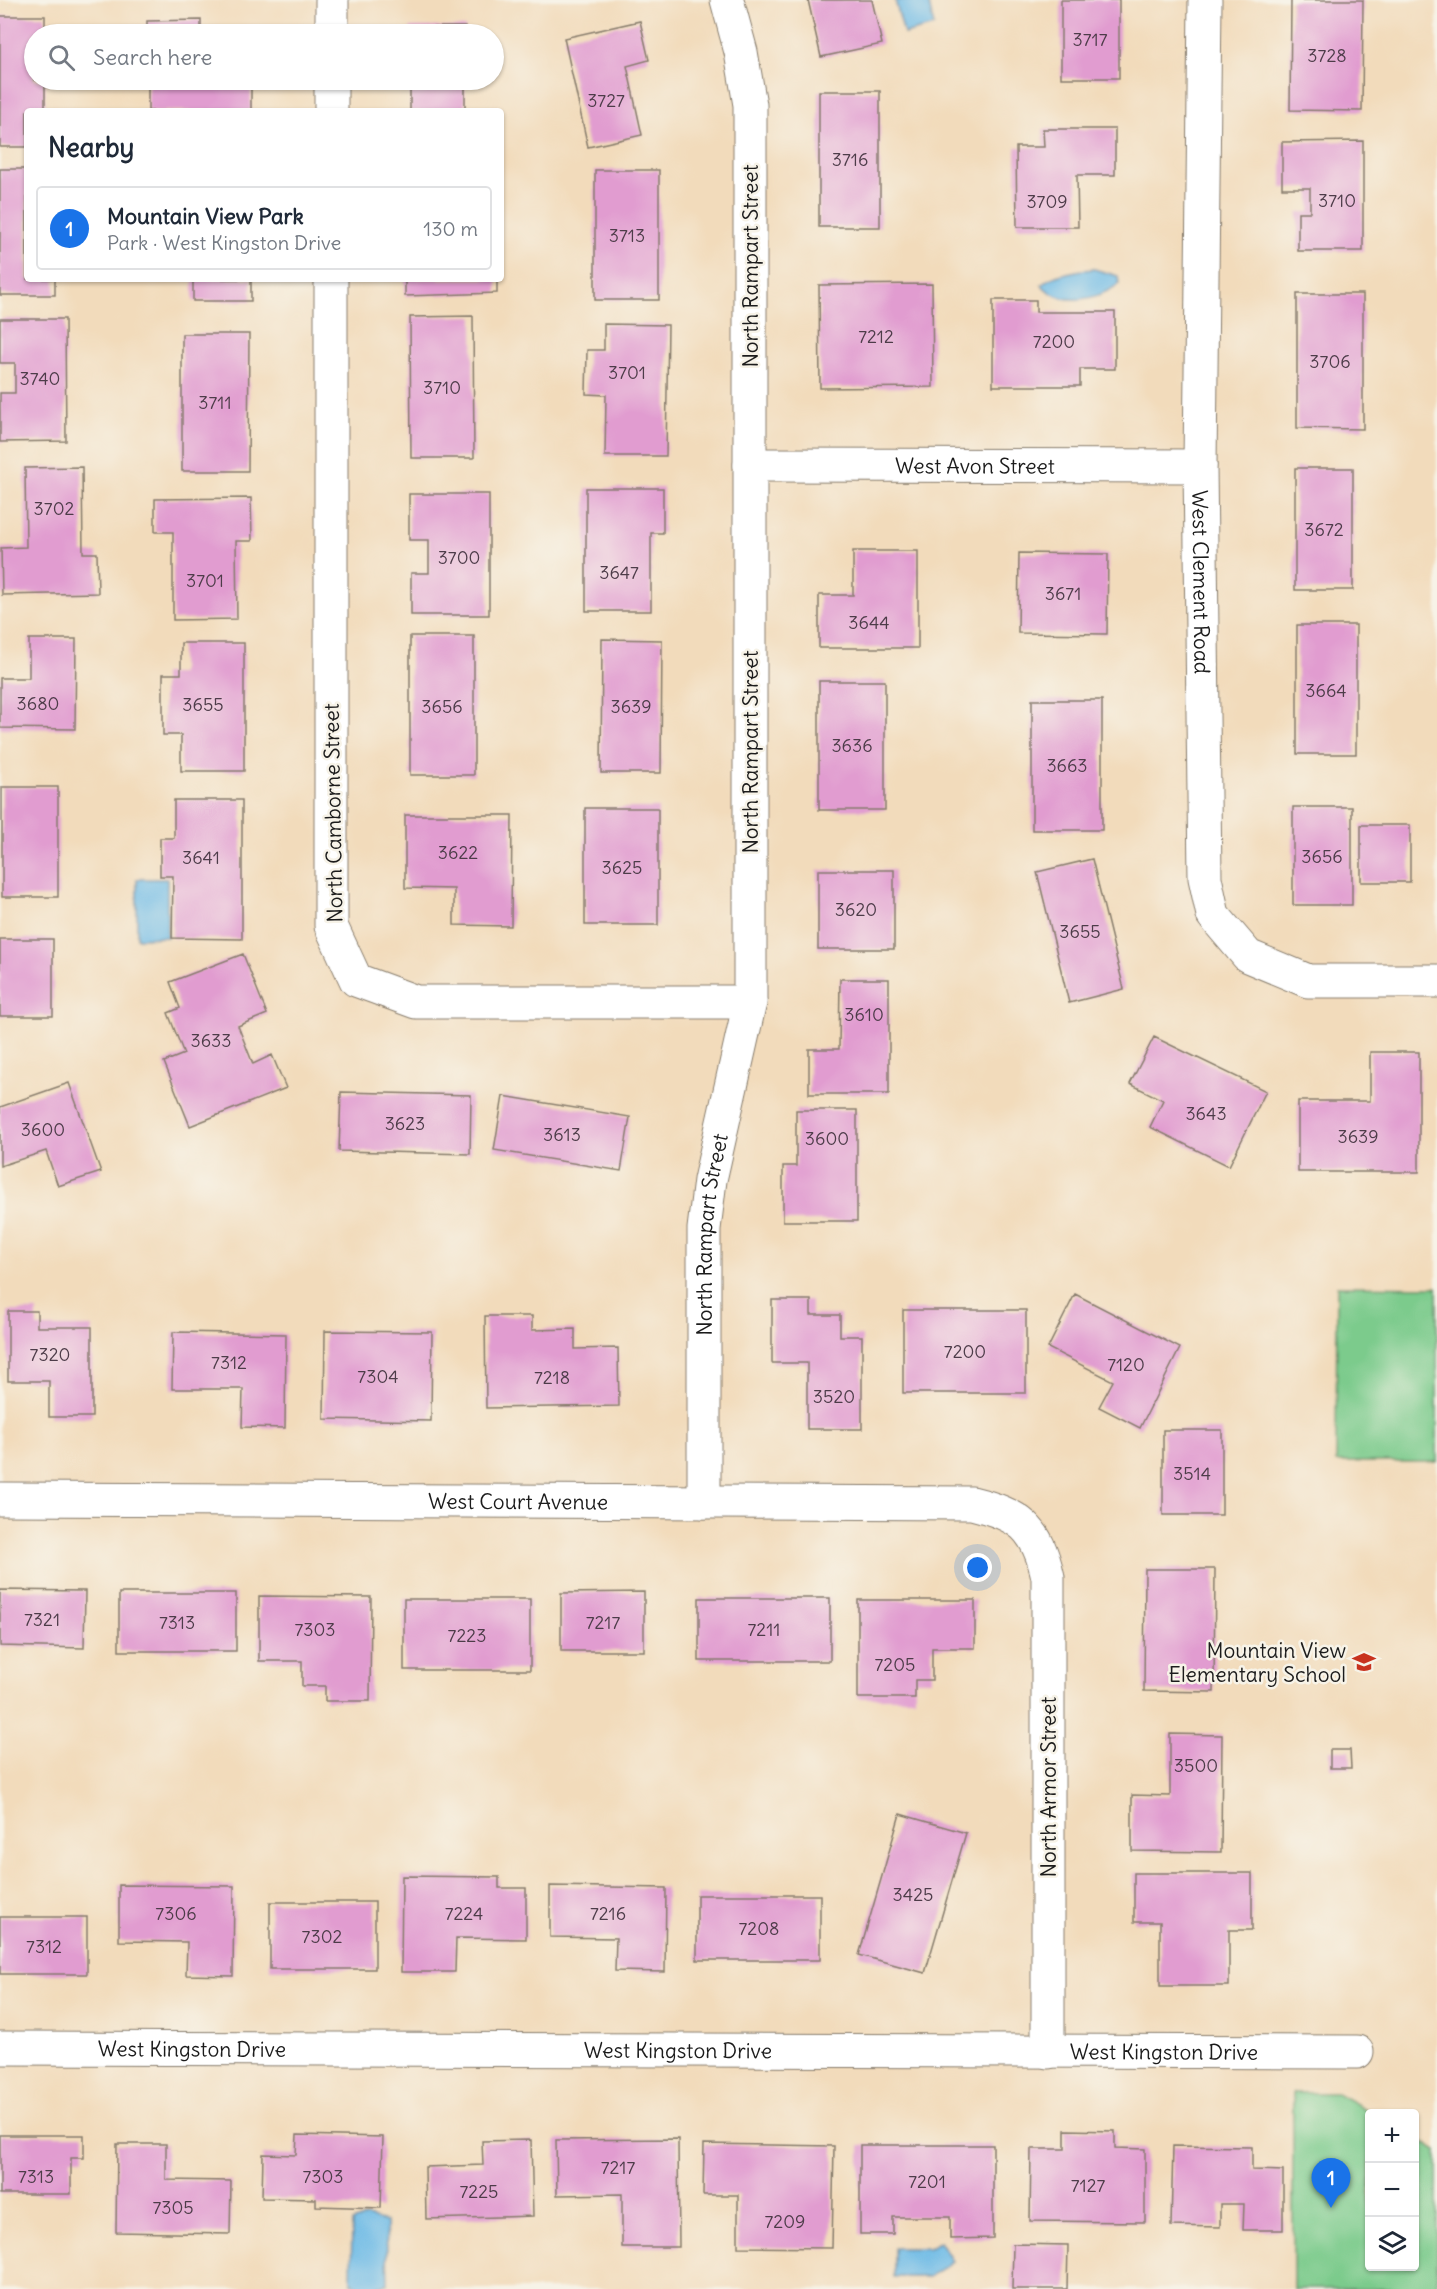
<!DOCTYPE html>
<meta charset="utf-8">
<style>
:root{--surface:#fff;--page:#f2f2f3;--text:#1f2937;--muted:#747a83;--line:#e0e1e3;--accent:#1a73e8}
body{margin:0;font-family:Delius,sans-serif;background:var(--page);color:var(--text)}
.controls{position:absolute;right:18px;bottom:18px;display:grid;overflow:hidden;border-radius:6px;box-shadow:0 2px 4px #0004}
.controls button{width:54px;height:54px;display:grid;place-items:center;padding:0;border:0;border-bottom:2px solid var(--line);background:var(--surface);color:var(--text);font:30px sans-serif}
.you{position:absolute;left:978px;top:1568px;width:21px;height:21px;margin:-15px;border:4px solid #fff;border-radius:50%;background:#1a73e8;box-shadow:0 0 0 9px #1a73e833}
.badge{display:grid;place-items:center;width:39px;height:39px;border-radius:50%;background:var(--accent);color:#fff;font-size:20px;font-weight:700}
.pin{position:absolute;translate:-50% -50px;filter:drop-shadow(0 2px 3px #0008)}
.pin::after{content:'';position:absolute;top:32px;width:21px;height:18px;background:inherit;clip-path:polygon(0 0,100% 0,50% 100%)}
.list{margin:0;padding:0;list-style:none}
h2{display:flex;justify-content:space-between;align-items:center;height:78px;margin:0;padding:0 24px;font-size:26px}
h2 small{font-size:20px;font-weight:400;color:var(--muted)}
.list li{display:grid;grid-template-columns:39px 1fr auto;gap:18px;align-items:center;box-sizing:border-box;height:84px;margin:0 12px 12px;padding:0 12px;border:2px solid var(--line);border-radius:6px}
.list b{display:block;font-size:22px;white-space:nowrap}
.list p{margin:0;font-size:20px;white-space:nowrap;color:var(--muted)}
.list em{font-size:20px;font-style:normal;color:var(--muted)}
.icon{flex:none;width:33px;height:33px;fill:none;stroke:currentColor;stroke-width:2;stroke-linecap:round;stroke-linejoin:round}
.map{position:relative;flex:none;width:1437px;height:2289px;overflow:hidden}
.search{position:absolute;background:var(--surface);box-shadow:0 2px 4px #0004;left:24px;top:24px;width:480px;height:66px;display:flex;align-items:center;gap:15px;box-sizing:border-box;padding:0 21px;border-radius:33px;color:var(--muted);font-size:22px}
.panel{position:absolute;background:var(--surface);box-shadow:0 2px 4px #0004;left:24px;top:108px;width:480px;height:174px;border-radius:6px}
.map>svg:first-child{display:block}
.green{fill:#7bcb8c;stroke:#4c7454;stroke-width:1.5}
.water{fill:#6cbae6;stroke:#446b81;stroke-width:1.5}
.building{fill:#e19cd0}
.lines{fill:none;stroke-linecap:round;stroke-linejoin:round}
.street-casing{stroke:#877c6c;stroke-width:35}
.street{stroke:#fff;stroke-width:33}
.labels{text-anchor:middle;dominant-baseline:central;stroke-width:5;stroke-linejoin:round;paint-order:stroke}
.number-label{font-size:18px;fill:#4d3c49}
.street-label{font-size:21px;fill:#1c1c1c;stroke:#f7f3e8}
.poi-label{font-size:21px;fill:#1c1c1c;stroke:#f7f3e8;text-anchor:end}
</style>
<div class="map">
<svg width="1437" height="2289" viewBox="0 0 1437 2289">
<rect width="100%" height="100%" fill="#f7f3e8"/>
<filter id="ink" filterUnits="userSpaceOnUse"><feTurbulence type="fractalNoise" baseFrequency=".0167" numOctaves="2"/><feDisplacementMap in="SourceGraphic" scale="12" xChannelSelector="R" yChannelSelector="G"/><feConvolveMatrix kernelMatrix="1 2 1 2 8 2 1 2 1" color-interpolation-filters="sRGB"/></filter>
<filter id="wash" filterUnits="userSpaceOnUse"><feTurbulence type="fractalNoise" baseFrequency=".008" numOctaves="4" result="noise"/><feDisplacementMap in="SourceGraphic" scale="24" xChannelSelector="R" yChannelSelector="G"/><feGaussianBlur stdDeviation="1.35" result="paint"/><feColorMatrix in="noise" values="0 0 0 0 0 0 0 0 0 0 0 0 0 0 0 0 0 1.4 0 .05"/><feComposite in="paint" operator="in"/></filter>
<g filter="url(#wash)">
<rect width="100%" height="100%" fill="#f2dbbb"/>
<path class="green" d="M1337,1286L1437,1287V1462H1336Z
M1293,2093H1337L1373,2113L1370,2114V2266H1414L1415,2137L1437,2150V2289H1293Z"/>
<path class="water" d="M895,0H928L934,26L904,34Z
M1094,269L1118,276L1119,284C1097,300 1062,308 1042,285C1050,274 1080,270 1094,269Z
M137,879H167V937L137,938Z
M366,2217L386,2222L388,2284L365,2289L351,2283L352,2222Z
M939,2241L952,2261L929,2277H894V2248H929Z"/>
<g id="blocks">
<path class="building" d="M808,0H872L882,44L821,57Z
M1061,0H1119V78H1061Z
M1291,0H1363L1362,111L1290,110Z
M0,16H45V34H34V80H45V111H27V147H0Z
M201,20V34H147V21Z
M640,21L649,60L627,66L642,135L588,147L564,38Z
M410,27H465V34H410Z
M148,80H251V111H148Z
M410,80H465V111H410Z
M819,91H880V227H819Z
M1043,129H1115V175H1077L1078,227H1017L1016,147H1044Z
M1363,141V251H1298V212H1310V188H1282V142Z
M0,169H27V279H55V295H0Z
M595,170H659V300H595Z
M193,279H251V301H193Z
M405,279H497V293L405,296Z
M932,284L933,387L820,388L819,285Z
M1297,294H1363V429L1297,428Z
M993,300H1036V312H1115V369H1080V386H993Z
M473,316L474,458H411L410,317Z
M0,319H65L66,441L0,442V393H15V363H0Z
M604,324L668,325L666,456H605L606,395L586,394L587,350H604Z
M182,334H249L248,471H182Z
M82,467L83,553H97L98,593L2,595L1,548L26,547L25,468Z
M1295,468H1353V590H1295Z
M586,488H663V533H651V611H586Z
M409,494H489V615H411V573H429V540H409Z
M251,498L252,541H236L237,619L173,620V532H155V499Z
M853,551H918V648H819V595H853Z
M1019,553L1108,554L1107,634L1018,633Z
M1297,625H1356V754H1297Z
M410,636H474V775H410Z
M29,639H76L75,729L0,728V678H29Z
M602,639L662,640L661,773H601Z
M181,643H244V771H181V735H163V674H181Z
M819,681H885V810H819Z
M1032,700H1102V830H1032Z
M2,787H58V897H2Z
M174,800H242V939L172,938L173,876H160V838H174Z
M1293,807H1352V905H1293Z
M585,808H658V925H585Z
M405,815H512L511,926L454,925V889L405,888Z
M1361,825H1410V882H1361Z
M1092,859L1124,989L1069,1003L1037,872Z
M818,870H894V949H818Z
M0,939H53V1016H0Z
M243,954L267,1014L238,1026L253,1064L272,1055L286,1088L190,1126L164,1062L184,1054L168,1013L180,1008L170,982Z
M840,979H889V1094H809V1049H839Z
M1154,1037L1266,1091L1229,1166L1150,1127L1163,1100L1130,1084Z
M1370,1052H1419V1172H1298V1101H1370Z
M69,1083L101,1172L58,1186L46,1151L0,1166V1107Z
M341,1092L471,1095L470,1154L339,1151Z
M503,1096L630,1117L621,1171L494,1150Z
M796,1110H857V1221H783V1166H796Z
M1075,1294L1180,1348L1140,1428L1099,1407L1113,1381L1048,1348Z
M772,1300H811V1315H840V1336H862V1429H807V1363H772Z
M903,1310H1026V1393H903Z
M8,1311H37V1327H92V1417H49V1381H8Z
M485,1316H532V1330L575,1329V1349L618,1348L619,1406L486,1408Z
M325,1331L432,1332L431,1421L324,1419Z
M173,1332L286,1334L285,1428L242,1427L243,1389H172Z
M1163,1430H1222V1515H1163Z
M1145,1569H1215L1214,1692L1144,1691Z
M0,1590L85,1591L84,1648L0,1646Z
M644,1592V1651H561V1593Z
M119,1593H236V1651H119Z
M259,1596L371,1597L370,1701H325V1686H302V1661H259Z
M699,1598H830V1661H699Z
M404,1599H530V1670H404Z
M858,1600H975V1648H932V1680H915V1698H858Z
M1170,1734L1222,1735L1221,1852L1132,1851V1795L1170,1796Z
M1330,1750H1350L1351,1768H1330Z
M900,1814L966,1833L925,1973L859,1955Z
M1134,1873H1252V1930H1229V1986H1160V1922H1134Z
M402,1876L499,1877V1888H526V1939L456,1938L455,1972H401Z
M119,1885L234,1886L233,1976L186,1975L187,1942L119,1941Z
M550,1886L666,1888L665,1972L615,1971L616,1938L550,1937Z
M697,1895H820V1960H697Z
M270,1902H375V1969H270Z
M0,1917H87V1974H0Z
M1065,2130L1115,2131V2148L1145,2149V2222L1030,2221L1031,2149H1065Z
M0,2135H84V2158H71V2194H0Z
M297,2135L383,2137L381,2208L316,2206V2199L262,2198L263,2154L296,2155Z
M678,2139L679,2247H622V2194L557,2195L556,2140Z
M531,2140L533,2216L426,2219L425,2167L483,2165L482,2141Z
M117,2144H166V2180L231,2181L230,2234L116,2232Z
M704,2144L834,2146L832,2248L738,2247V2195H703Z
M860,2145H993V2238L950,2239V2217H893V2234H860Z
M1173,2146L1252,2147V2170L1283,2171V2230H1243L1244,2204H1220V2227L1171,2226Z
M1013,2244L1068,2245L1067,2289H1012Z"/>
</g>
</g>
<g filter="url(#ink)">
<use href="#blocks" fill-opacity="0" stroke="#877c6c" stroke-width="1.5"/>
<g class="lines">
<g class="street-casing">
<g id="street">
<path id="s1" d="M1205,0L1200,466L1205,878L1213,915L1248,956L1308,981H1437"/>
<path d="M332,34V0"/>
<path d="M331,111V80"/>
<path d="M331,279V926L356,980L416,1002H750"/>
<path id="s2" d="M750,465L1200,466"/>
<path id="s3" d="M0,1499L972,1503C1020,1515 1037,1527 1048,1577V2052"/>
<path id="s4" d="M704,1502V1229L710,1180L750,1002V105L741,52L727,0"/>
<path id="s5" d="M0,2048L1357,2052"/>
</g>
</g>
<use href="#street" class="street"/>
</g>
</g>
<defs>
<g id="school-bare" transform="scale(1.8)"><path d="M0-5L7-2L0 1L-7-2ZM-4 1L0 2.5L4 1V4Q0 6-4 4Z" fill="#c8321e" stroke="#f7f3e8" stroke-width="2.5" paint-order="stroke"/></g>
</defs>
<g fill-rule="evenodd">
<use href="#school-bare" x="1364" y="1662"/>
</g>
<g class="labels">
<g class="number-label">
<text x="1090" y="39">3717</text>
<text x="1327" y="55">3728</text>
<text x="606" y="100">3727</text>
<text x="850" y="159">3716</text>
<text x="1337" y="200">3710</text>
<text x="1047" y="201">3709</text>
<text x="627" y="235">3713</text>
<text x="876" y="336">7212</text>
<text x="1054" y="341">7200</text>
<text x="1330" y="361">3706</text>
<text x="627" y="372">3701</text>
<text x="40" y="378">3740</text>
<text x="442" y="387">3710</text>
<text x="215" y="402">3711</text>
<text x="54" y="508">3702</text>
<text x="1324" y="529">3672</text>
<text x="459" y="557">3700</text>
<text x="619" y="572">3647</text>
<text x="205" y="580">3701</text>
<text x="1063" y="593">3671</text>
<text x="869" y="622">3644</text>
<text x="1326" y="690">3664</text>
<text x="38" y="703">3680</text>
<text x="203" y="704">3655</text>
<text x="442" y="706">3656</text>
<text x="631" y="706">3639</text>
<text x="852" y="745">3636</text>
<text x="1067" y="765">3663</text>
<text x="458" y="852">3622</text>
<text x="1322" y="856">3656</text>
<text x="201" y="857">3641</text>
<text x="622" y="867">3625</text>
<text x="856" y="909">3620</text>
<text x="1080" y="931">3655</text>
<text x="864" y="1014">3610</text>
<text x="211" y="1040">3633</text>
<text x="1206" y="1113">3643</text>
<text x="405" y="1123">3623</text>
<text x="43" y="1129">3600</text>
<text x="562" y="1134">3613</text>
<text x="1358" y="1136">3639</text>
<text x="827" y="1138">3600</text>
<text x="965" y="1351">7200</text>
<text x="50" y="1354">7320</text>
<text x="229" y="1362">7312</text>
<text x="1126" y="1364">7120</text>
<text x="378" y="1376">7304</text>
<text x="552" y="1377">7218</text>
<text x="834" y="1396">3520</text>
<text x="1192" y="1473">3514</text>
<text x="42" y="1619">7321</text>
<text x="177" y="1622">7313</text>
<text x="603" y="1622">7217</text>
<text x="315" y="1629">7303</text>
<text x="764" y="1629">7211</text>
<text x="467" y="1635">7223</text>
<text x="895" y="1664">7205</text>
<text x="1196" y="1765">3500</text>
<text x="913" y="1894">3425</text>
<text x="176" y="1913">7306</text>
<text x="464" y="1913">7224</text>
<text x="608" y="1913">7216</text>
<text x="759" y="1928">7208</text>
<text x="322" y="1936">7302</text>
<text x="44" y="1946">7312</text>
<text x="618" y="2167">7217</text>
<text x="36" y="2176">7313</text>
<text x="323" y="2176">7303</text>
<text x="927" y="2181">7201</text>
<text x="1088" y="2185">7127</text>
<text x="479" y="2191">7225</text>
<text x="173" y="2207">7305</text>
<text x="785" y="2221">7209</text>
</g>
<g class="street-label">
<text transform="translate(750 266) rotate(-90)">North Rampart Street</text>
<text stroke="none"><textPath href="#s2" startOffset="225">West Avon Street</textPath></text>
<text stroke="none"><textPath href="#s1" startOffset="582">West Clement Road</textPath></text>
<text transform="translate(750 752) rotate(-90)">North Rampart Street</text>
<text transform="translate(333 813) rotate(-91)">North Camborne Street</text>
<text stroke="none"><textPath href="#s4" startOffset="268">North Rampart Street</textPath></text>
<text stroke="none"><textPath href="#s3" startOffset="518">West Court Avenue</textPath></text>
<text transform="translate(1048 1787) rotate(-90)">North Armor Street</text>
<text stroke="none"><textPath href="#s5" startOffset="192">West Kingston Drive</textPath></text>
<text stroke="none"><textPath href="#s5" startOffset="678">West Kingston Drive</textPath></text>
<text stroke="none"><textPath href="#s5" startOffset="1164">West Kingston Drive</textPath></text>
</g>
<g class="poi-label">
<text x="1346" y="1650">Mountain View<tspan x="1346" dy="24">Elementary School</tspan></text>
</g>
</g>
</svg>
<div class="controls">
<button>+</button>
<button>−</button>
<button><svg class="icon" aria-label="layers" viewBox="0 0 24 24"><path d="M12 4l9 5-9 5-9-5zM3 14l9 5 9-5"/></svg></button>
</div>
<div class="you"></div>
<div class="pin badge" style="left:1331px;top:2208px">1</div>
<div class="search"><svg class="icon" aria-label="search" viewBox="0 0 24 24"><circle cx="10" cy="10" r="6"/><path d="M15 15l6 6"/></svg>Search here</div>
<section class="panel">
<h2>Nearby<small></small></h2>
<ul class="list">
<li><span class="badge">1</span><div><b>Mountain View Park</b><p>Park · West Kingston Drive</p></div><em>130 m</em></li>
</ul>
</section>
</div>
